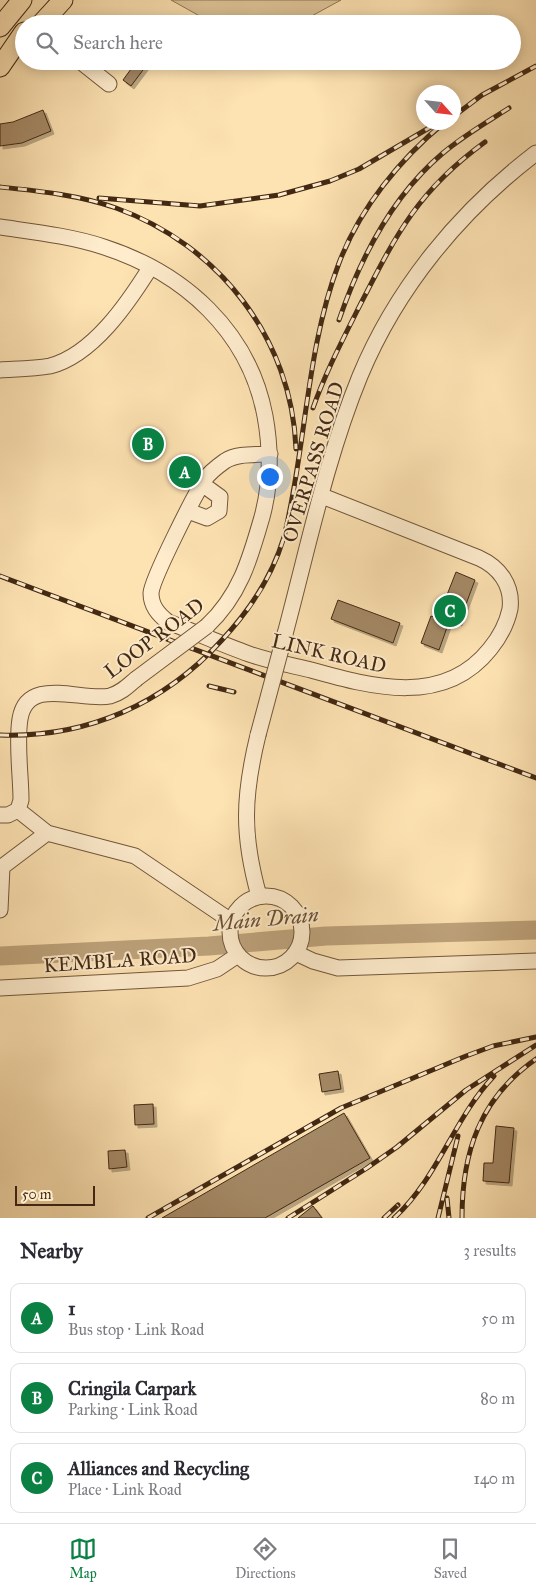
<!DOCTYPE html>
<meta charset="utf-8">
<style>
:root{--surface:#fff;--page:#f2f2f3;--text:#2b2b33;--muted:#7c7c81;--line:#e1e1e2;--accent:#0b8043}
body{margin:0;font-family:"IM FELL Great Primer",serif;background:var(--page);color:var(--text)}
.compass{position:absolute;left:416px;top:85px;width:45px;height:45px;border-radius:50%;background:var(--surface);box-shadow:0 2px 12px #0003;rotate:117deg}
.scale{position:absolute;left:15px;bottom:12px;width:80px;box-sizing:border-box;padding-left:5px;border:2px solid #432913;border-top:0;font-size:14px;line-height:18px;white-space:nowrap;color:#432913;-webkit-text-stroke:4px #feeccd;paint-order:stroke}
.you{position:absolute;left:269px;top:476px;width:18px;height:18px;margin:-12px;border:4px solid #fff;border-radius:50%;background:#1a73e8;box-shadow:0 0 0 8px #1a73e833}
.badge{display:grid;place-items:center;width:32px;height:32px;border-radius:50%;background:var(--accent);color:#fff;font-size:16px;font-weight:700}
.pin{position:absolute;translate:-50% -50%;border:2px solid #fff;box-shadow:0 1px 5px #0006}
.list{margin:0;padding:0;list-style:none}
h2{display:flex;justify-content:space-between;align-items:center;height:65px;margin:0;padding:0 20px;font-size:21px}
h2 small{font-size:16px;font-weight:400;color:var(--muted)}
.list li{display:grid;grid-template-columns:32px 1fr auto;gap:15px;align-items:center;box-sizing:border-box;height:70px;margin:0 10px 10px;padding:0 10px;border:1px solid var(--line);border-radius:10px}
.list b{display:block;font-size:19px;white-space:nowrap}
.list p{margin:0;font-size:16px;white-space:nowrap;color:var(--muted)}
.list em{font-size:16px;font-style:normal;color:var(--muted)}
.icon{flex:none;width:28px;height:28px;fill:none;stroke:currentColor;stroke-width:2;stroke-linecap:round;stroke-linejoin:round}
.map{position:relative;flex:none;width:536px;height:1218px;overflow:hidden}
.search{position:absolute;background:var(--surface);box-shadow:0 2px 12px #0003;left:15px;right:15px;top:15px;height:55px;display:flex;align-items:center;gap:12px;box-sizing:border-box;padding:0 18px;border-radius:28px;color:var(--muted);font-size:19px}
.sheet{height:305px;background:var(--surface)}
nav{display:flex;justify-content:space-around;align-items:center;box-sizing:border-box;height:70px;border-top:1px solid var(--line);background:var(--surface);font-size:14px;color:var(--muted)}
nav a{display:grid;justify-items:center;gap:2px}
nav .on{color:var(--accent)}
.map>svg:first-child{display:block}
.green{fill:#ddc397;stroke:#907655}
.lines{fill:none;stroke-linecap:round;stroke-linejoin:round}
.river{stroke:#bea37c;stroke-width:19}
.building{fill:#a48966;stroke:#432913;filter:url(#shadow)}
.minor-casing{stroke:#72573b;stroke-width:17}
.major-casing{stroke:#432913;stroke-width:21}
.minor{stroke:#feeccd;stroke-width:15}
.major{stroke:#fde2b2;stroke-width:19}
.rail-casing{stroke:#432913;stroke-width:5}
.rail{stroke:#feeccd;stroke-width:3;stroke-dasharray:9;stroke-linecap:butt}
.minor-bridge-casing{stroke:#72573b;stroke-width:17;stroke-linecap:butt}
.minor-bridge{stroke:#feeccd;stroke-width:15}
.labels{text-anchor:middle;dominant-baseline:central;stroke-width:4;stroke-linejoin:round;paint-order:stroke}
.street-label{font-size:20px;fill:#432913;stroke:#feeccd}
.water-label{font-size:21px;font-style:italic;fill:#684e32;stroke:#feeccd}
</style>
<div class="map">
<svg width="536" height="1218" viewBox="0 0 536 1218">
<defs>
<filter id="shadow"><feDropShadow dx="3" dy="3" stdDeviation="0" flood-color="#0004"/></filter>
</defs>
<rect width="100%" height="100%" fill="#fde2b2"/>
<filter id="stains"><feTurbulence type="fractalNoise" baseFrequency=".004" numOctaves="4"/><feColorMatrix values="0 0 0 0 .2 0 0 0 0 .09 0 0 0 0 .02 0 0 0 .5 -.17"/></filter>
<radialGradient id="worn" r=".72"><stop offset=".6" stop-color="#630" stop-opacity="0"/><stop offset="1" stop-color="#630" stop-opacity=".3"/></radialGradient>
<path class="green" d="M171,0H341L297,24H214Z"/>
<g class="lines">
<path class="river" d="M0,956L209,946L326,936L536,930"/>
</g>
<path class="building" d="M121,61H140L146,66L131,86L123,80L131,69Z
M43,110L51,131L22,143L0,146V124L13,122Z
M456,572L475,580L459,623L450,619L439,650L421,643L431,616L434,617L439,604L443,605Z
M338,600L400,623L393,643L331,619Z
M338,1071L341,1089L322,1092L319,1074Z
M153,1104L154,1124L135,1125L134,1105Z
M344,1113L370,1158L265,1218H162Z
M496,1126L514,1128L509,1183L483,1181L484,1163H493Z
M125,1150L127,1167L109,1169L108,1151Z
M313,1206L322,1218H298Z"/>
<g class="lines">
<g class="minor-casing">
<path id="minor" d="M80,61L109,84
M0,227C34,232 71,236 104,247C184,273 249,331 265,416C271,449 271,484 262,517C250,559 240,595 207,626
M0,370C16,369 34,369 50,366C93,355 128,303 150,268
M270,454C256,455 237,453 225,461C218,466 210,472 205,479C195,494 152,579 151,593C151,606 158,614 168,622C195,632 221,644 249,654C269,661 290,665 311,670C372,687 444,707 490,649C499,638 507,623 510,609C513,585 499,567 479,558L322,496
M188,511L207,518L219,511L220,497L202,484
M285,634C308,548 326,459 360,376C397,287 460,211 536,153
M258,735C243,797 242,835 259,896
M18,810L47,833L135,856L231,921
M18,810L21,800C21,776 16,743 20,719C27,675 82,702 110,696C121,693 128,686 136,679
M0,815H8L18,810
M230 932a36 36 0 1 1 72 0a36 36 0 1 1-72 0Z
M0,910L2,867L47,833
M296,953L313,961L338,968L536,961
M0,988L188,978L217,969L238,955"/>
</g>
<g class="major-casing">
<path id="major" d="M41,24L63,0
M0,27L22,0
M0,67L24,32"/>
</g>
<use href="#minor" class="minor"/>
<use href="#major" class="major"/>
<g class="rail-casing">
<path id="rail" d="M454,116L482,95L536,66
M0,187C39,191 79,195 116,208C219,245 292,339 296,449
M99,198L200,206L279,195L330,181L359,169L434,125
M339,320C360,259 393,195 443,153C463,136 487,122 509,108
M313,408C325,374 341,343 357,311C395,237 416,192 485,142
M0,576L536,778
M209,686L234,692
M0,735C87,738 164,704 222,640C250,610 272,577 284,537C306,448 306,349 339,263C360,208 400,159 445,122
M447,1198L449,1218
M148,1218L341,1108L466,1056L493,1046L536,1037
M288,1218L367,1168L397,1147L466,1090L536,1045
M384,1218L398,1205
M394,1218C438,1178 454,1118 494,1076
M438,1218L458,1136
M462,1218C462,1152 480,1098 536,1059"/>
</g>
<use href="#rail" class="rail"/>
<g class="minor-bridge-casing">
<path id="minor-bridge" d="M136,679L207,626
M258,735L285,634"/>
</g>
<use href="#minor-bridge" class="minor-bridge"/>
</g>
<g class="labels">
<g class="street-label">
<text transform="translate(313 462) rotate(-73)">OVERPASS ROAD</text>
<text transform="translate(154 638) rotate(-37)">LOOP ROAD</text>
<text transform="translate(329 653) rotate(13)">LINK ROAD</text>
<text transform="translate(120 960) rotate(-4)">KEMBLA ROAD</text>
</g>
<g class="water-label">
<text transform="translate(266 919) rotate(-5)">Main Drain</text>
</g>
</g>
<rect width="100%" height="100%" filter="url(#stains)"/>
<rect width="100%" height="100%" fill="url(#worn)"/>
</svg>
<svg class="compass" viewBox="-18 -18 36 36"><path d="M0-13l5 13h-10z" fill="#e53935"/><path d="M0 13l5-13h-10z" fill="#7c7c81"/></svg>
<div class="scale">50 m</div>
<div class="you"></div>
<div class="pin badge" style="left:185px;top:472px">A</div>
<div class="pin badge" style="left:148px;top:444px">B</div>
<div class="pin badge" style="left:450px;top:611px">C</div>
<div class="search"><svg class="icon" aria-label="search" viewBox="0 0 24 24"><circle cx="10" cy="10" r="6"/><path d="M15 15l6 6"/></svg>Search here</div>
</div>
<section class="sheet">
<h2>Nearby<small>3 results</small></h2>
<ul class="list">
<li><span class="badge">A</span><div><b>1</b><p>Bus stop · Link Road</p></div><em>50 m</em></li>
<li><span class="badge">B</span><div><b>Cringila Carpark</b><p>Parking · Link Road</p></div><em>80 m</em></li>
<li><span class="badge">C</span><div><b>Alliances and Recycling</b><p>Place · Link Road</p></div><em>140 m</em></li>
</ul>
</section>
<nav>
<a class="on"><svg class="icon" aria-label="map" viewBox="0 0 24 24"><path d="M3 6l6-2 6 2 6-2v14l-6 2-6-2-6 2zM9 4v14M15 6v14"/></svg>Map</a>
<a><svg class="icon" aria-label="directions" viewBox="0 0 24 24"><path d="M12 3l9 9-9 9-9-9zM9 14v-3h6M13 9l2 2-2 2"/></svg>Directions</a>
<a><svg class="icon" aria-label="saved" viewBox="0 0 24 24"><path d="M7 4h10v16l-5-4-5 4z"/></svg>Saved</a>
</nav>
